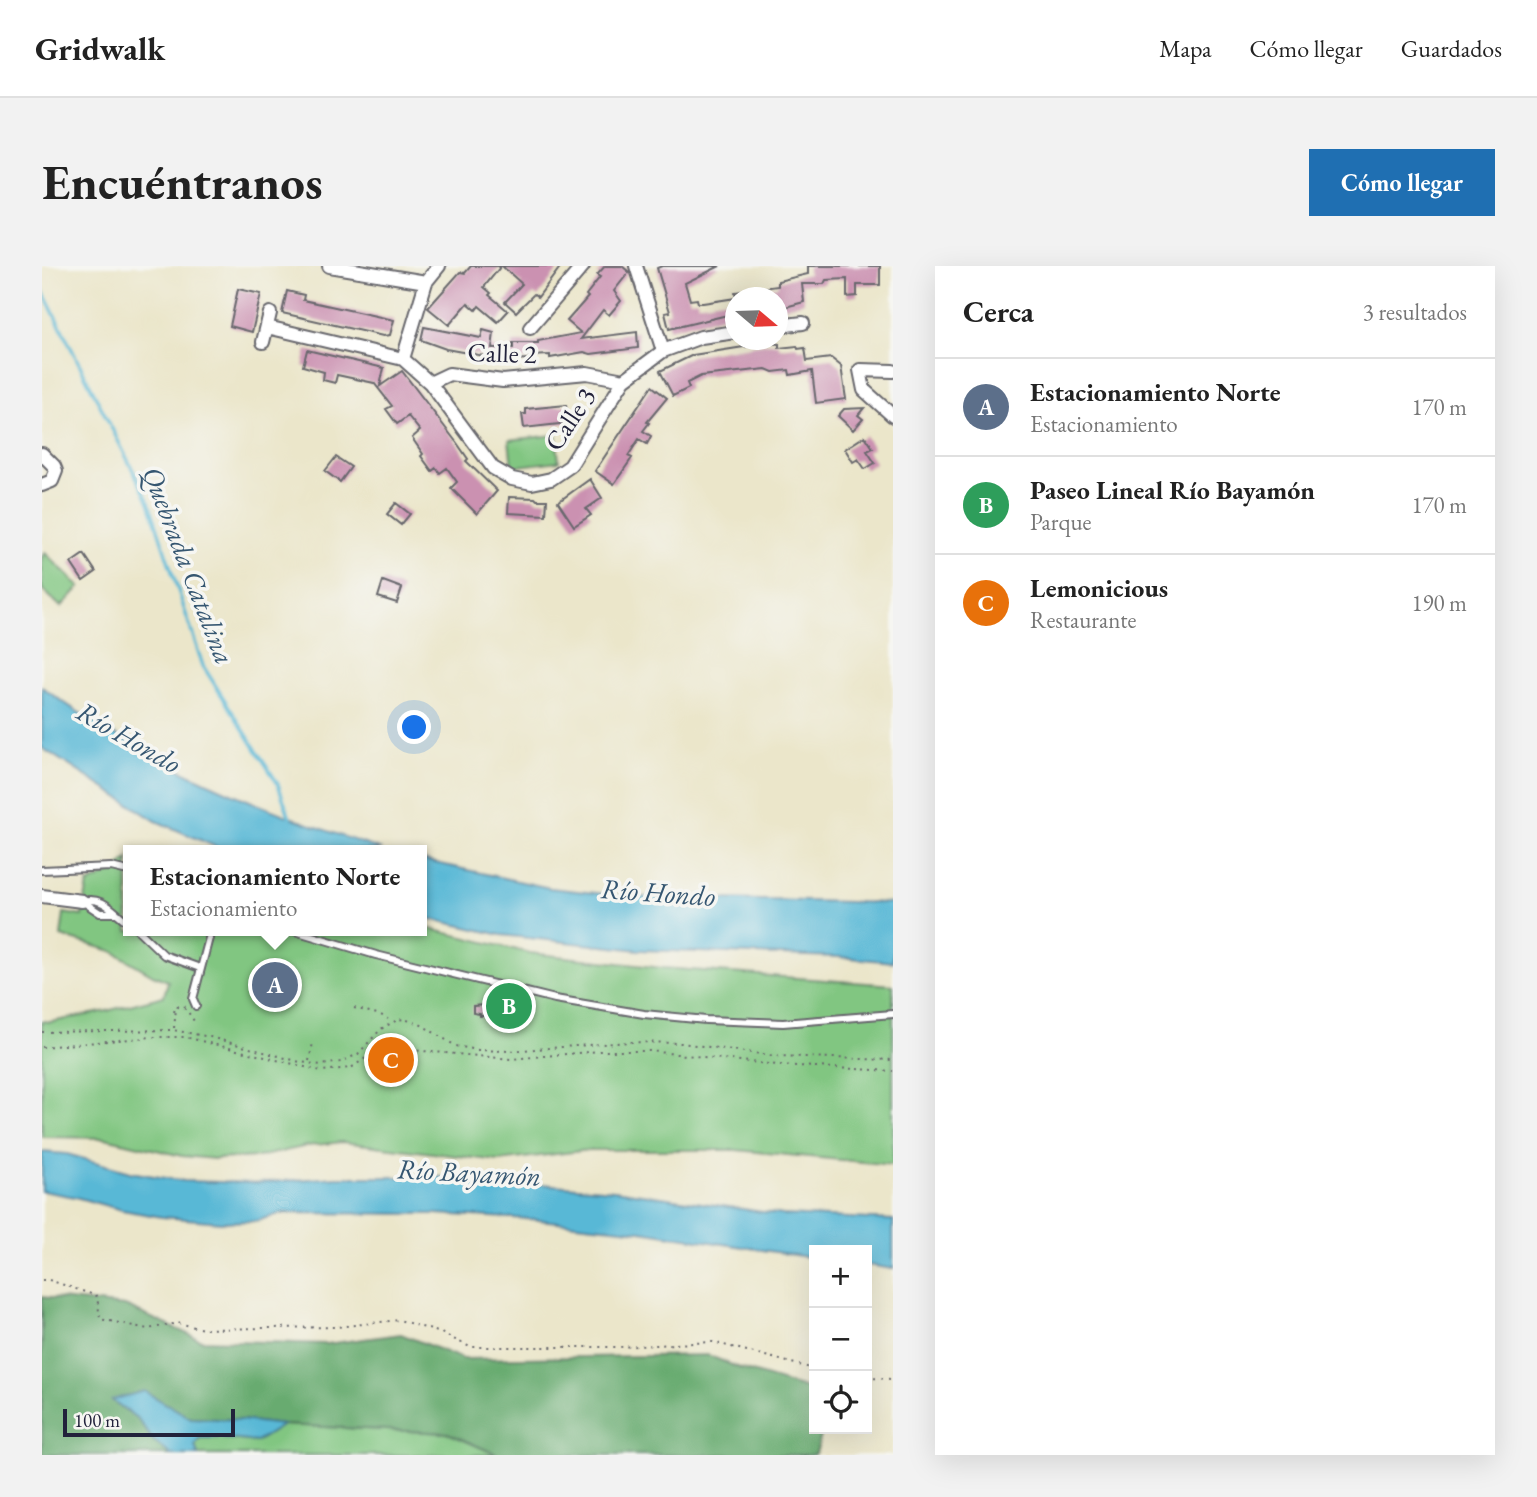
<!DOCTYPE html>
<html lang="es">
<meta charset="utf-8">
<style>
:root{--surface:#fff;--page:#f2f2f2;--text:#222;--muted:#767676;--line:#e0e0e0;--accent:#1f6fb2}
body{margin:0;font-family:"EB Garamond",serif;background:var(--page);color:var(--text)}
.controls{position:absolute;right:21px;bottom:21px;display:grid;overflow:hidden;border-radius:0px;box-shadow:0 7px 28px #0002}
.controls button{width:63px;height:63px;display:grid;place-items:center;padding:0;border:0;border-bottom:2px solid var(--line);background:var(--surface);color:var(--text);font:35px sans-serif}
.compass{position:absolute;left:683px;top:21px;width:63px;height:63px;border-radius:50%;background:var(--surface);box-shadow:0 7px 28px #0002;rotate:109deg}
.scale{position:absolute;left:21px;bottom:18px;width:172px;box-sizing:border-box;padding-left:7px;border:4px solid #22223b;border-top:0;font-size:19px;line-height:24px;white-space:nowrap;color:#22223b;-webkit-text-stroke:5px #f6f6f2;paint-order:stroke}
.you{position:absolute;left:373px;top:462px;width:24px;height:24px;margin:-18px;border:5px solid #fff;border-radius:50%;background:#1a73e8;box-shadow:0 0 0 10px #1a73e833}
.badge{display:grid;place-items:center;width:46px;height:46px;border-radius:50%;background:var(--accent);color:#fff;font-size:23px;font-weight:700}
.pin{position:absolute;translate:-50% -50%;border:4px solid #fff;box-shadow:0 2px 7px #0006}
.popup{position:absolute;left:81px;top:579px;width:304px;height:91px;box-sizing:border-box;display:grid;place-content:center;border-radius:0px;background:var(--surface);filter:drop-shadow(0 2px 5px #0005);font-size:23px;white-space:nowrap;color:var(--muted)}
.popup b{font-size:26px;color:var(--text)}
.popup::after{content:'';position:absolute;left:50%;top:100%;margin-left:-14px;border:14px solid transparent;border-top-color:var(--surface)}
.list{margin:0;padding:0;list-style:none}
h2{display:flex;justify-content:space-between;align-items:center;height:91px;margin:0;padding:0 28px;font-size:30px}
h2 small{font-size:23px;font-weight:400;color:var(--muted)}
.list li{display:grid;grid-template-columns:46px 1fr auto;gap:21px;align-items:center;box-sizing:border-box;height:98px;padding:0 28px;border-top:2px solid var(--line)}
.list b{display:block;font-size:26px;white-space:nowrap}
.list p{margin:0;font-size:23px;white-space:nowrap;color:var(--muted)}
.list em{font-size:23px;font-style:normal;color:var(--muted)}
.icon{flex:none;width:38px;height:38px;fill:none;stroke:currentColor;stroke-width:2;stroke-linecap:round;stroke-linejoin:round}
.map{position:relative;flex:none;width:851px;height:1189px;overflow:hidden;border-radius:0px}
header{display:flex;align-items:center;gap:42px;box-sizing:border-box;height:98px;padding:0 35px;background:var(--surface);border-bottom:2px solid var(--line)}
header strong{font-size:33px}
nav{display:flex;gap:38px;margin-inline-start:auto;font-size:24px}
.intro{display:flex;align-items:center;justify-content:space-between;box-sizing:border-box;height:168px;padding:0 42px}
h1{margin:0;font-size:49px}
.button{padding:18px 32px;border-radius:0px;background:var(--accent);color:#fff;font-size:24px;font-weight:700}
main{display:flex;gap:42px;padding:0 42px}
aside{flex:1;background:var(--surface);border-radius:0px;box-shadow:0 7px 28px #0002}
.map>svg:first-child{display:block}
.green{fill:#81c681;stroke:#52745e;stroke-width:2}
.forest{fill:#68ab6f;stroke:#456655;stroke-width:2}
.water{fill:#58b8d6;stroke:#3d6d88;stroke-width:2}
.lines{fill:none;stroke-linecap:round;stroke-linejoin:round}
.stream{stroke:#58b8d6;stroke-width:3.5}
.building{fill:#cb91b1}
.lane-casing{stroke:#68676d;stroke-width:10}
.street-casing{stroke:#68676d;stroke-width:16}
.path{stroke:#68676d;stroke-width:2;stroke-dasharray:2 5;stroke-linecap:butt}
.lane{stroke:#fff;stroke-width:6}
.street{stroke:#fff;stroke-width:12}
.labels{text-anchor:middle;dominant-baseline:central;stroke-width:7;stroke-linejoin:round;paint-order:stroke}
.street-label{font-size:26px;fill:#22223b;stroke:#f6f6f2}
.water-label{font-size:28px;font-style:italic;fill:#355671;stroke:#f6f6f2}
</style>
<header>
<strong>Gridwalk</strong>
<nav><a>Mapa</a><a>Cómo llegar</a><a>Guardados</a></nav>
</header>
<div class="intro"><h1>Encuéntranos</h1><a class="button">Cómo llegar</a></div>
<main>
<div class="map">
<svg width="851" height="1189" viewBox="0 0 851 1189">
<rect width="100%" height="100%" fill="#f6f6f2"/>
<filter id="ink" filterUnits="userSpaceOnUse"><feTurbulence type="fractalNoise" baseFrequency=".0143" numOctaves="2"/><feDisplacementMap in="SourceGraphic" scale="14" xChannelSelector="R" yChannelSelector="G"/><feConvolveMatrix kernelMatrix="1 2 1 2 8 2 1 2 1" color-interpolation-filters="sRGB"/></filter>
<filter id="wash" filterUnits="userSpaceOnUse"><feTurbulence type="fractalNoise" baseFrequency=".00686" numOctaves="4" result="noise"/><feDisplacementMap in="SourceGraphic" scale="28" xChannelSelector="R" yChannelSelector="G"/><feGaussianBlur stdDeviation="1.57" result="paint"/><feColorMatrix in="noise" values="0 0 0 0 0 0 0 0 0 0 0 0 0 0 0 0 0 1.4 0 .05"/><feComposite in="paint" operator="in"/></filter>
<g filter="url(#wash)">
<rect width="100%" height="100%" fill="#ebe6ca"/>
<path class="green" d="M514,169L517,195L470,201L467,174Z
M3,287L38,321L19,341L0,323V291Z
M86,593V665H380V661L488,687L621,702L851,719V899L694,884H547L457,895L300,876L265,880L216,891L173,893L140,890L63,872L0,871V755L9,756L65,745L122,730L126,715L111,709L70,685L19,670L22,647L40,650L46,618L73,605Z
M241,1159L406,1167L456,1189H156L153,1179L157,1172H179L214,1176Z"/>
<path class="forest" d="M0,1031L83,1040L159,1074L284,1078L359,1068L421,1093L666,1089L697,1102L772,1125V1163H781L774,1187L770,1189H456L406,1167L241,1159L199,1154L149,1152L102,1125L71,1135L96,1153L111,1174L129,1189H0Z"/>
<path class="water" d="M0,421C107,499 217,542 340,584H181L114,555L0,482Z
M380,594L508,622L589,631L851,637V696L797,691L597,684L459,669L380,651Z
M0,886L25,888L88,906L142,915L213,917L295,911H413L572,924L741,949L851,954V1003L825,999V984H772V992L599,965L488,953L393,948L241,947L214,955L179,956L120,951L80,944L33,931L0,925Z
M102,1125L149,1152L199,1154L241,1159L214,1176L179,1172H158L153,1179L156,1189H129L111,1174L96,1153L70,1134Z"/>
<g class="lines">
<path class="stream" d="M0,24L107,236L161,400L236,518L249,555"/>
</g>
<g id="blocks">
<path class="building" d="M429,0H459L442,21L449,27L447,29L466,45L456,56L437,40L434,44L426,37L407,59L386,42L418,6L423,7Z
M460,0H519L496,31L492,28L474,46L463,36L480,18Z
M563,0H580L587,6L572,25L579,35L567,49L561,44L539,73L595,66L596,82L549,88L542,86L508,92V89L487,90V93L469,94V91L442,90L404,83L379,74L382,61L439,72L441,64L452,67L450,82H471V77H496V75L539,67L525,55L546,31L544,29L558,11L555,9Z
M620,0H678L643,17L648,34L655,33L656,37H661L694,32V47L627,63L623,47L628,46L615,2Z
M766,0H838V19H815V30L805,31V13L784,14L782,18H760L762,36L736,43V32H694L693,26L736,20V15L766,8Z
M196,23L219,28L210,66L188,60Z
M245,25L262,29L261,34L352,54L348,69L341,70L240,47Z
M727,77L737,78V82L755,80L756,83L763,82L765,95L789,92L799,100L804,133L774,137L770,105L748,109L747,104L731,106L724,103L659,110L645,117L647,122L631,130L618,105L651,89Z
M265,84L342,102L338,120L360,105L415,177L426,193L424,195L455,225L435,248L409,222L415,216L405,202L398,207L394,202L390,205L379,190L381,188L370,172L378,165L366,150L355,158L344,143L350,140L332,117L295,109L293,117L281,114L282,106L261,100Z
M610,120L625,132L605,156L607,157L601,165L609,170L605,178L597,173L586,190L590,192L572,218L553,205Z
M524,139L526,157L482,162L480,148H484V143Z
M822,142L816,149L821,153L811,164L796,150L802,143Z
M823,170L831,182L825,185L833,197L823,203L816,193L811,196L803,183Z
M294,191L309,201L298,216L283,205Z
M548,213L560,232L544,243L549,249L532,260L516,236Z
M467,231L493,232L495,234H505L504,249L466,247Z
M354,237L368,248L359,259L345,248Z
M42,288L54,306L41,315L29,297Z
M341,315L360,322L355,337L336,331Z
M454,738L467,739V749L438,750V748L431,747V740Z"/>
</g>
</g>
<g filter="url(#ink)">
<use href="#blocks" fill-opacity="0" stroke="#68676d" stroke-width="2"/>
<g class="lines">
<g class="lane-casing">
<path id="lane" d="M0,604L69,601L86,605
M40,635C62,630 70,645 86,656
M40,635L58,647H73
M97,665L122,689L158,702
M253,665L334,689L513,733L602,748L664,754L741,757L851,748
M154,740L151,733L167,672"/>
</g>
<g class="street-casing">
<path id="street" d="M287,0L384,16
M594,0L621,85
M736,60L761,57
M225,61L361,93L388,117L451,202L470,213L490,217L509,213L528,200L582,114L621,85L659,71L694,66
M488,62L541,0
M221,76L228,47
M361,93L384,16L397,0
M851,105L818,104L822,124L851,150
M388,117L407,108L461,115L545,107L582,114
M0,188L12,200L14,205L10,215L0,219
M0,630L40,635"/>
</g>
<path class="path" d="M312,742L339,749L346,753
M132,746L134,740L146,741
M132,762L134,743L136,741L144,743L152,755
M0,766L131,764L168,771L258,796L279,799L299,796L316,788L339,763L355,754L362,753L378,758L414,780L436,784L467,785L587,776L639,777L733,790L851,794
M0,781L110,771H143L279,805L309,802L334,785
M334,785L348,782L469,793L558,785H607L736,799L851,805
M267,795L271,777
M0,1014H7L55,1030L58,1053L106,1063L136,1057L161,1063L294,1061L357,1054L399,1067L428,1081H578L671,1076L772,1103
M825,1112L851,1113"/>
<use href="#lane" class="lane"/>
<use href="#street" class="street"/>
</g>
</g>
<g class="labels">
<g class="street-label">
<text transform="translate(460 87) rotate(2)">Calle 2</text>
<text transform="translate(528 153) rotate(-56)">Calle 3</text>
</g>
<g class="water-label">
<text transform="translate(147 299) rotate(69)">Quebrada Catalina</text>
<text transform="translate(87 471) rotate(30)">Río Hondo</text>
<text transform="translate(616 626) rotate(4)">Río Hondo</text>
<text transform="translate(427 906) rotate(3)">Río Bayamón</text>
</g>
</g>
</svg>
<div class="controls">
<button>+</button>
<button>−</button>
<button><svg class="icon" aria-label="locate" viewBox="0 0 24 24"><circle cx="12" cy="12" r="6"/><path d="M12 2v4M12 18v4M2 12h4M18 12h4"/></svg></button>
</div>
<svg class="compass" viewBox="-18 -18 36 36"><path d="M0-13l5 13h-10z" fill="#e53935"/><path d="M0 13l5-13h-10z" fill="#767676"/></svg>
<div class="scale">100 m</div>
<div class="you"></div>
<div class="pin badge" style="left:233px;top:719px;background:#5c6f8a">A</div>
<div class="popup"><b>Estacionamiento Norte</b>Estacionamiento</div>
<div class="pin badge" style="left:467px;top:740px;background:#2e9e5b">B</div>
<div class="pin badge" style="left:349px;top:794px;background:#e8710a">C</div>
</div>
<aside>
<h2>Cerca<small>3 resultados</small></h2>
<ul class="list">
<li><span class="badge" style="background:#5c6f8a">A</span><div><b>Estacionamiento Norte</b><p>Estacionamiento</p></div><em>170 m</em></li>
<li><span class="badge" style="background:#2e9e5b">B</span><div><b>Paseo Lineal Río Bayamón</b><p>Parque</p></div><em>170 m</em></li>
<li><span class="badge" style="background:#e8710a">C</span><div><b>Lemonicious</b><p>Restaurante</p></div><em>190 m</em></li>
</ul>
</aside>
</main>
